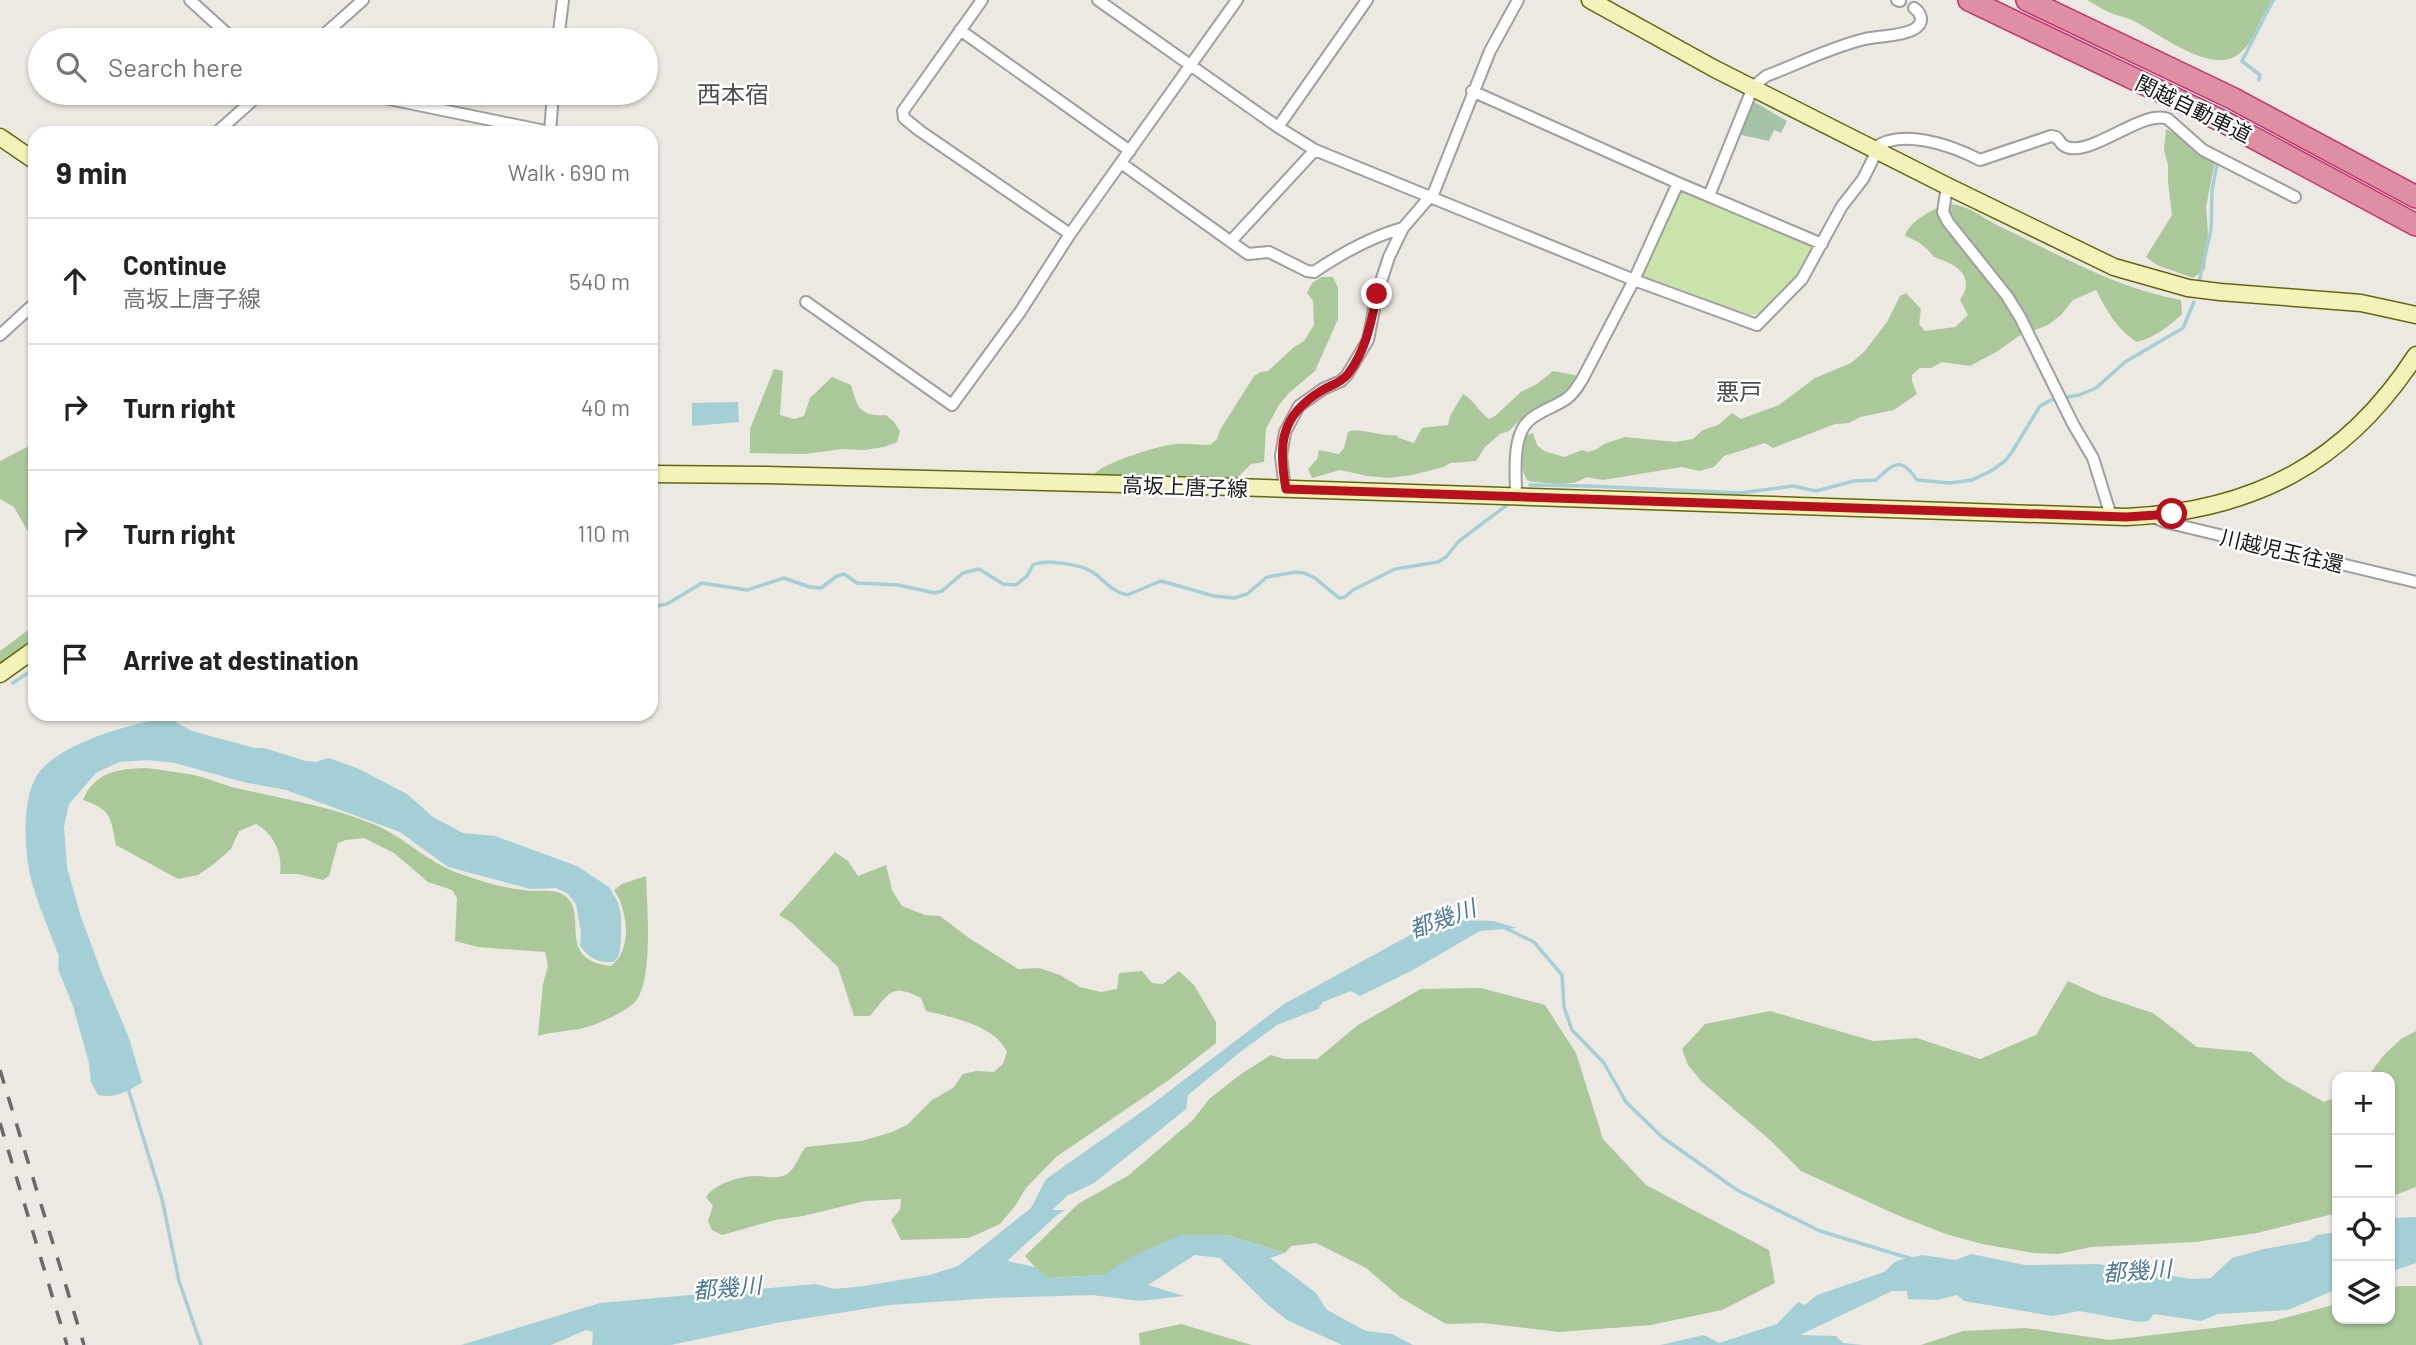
<!DOCTYPE html>
<meta charset="utf-8">
<style>
:root{--surface:#fff;--page:#f2f2f2;--text:#222;--muted:#767676;--line:#e0e0e0}
body{margin:0;font-family:Barlow,"Noto Sans JP",sans-serif;background:var(--page);color:var(--text)}
.controls{position:absolute;right:21px;bottom:21px;display:grid;overflow:hidden;border-radius:14px;box-shadow:0 2px 5px #0004}
.controls button{width:63px;height:63px;display:grid;place-items:center;padding:0;border:0;border-bottom:2px solid var(--line);background:var(--surface);color:var(--text);font:35px sans-serif}
.stop{position:absolute;width:21px;height:21px;margin:-16px;border:5px solid #b6111d;border-radius:50%;background:#fff}
.stop.end{background:#b6111d;border-color:#fff;box-shadow:0 2px 7px #0008}
.list{margin:0;padding:0;list-style:none}
h2{display:flex;justify-content:space-between;align-items:center;height:91px;margin:0;padding:0 28px;font-size:30px}
h2 small{font-size:23px;font-weight:400;color:var(--muted)}
.list li{display:grid;grid-template-columns:46px 1fr auto;gap:21px;align-items:center;box-sizing:border-box;height:126px;padding:0 28px;border-top:2px solid var(--line)}
.list b{display:block;font-size:26px;white-space:nowrap}
.list p{margin:0;font-size:23px;white-space:nowrap;color:var(--muted)}
.list em{font-size:23px;font-style:normal;color:var(--muted)}
.icon{flex:none;width:38px;height:38px;fill:none;stroke:currentColor;stroke-width:2;stroke-linecap:round;stroke-linejoin:round}
.map{position:relative;flex:none;width:2416px;height:1345px;overflow:hidden}
.search{position:absolute;background:var(--surface);box-shadow:0 2px 5px #0004;left:28px;top:28px;width:630px;height:77px;display:flex;align-items:center;gap:18px;box-sizing:border-box;padding:0 24px;border-radius:38px;color:var(--muted);font-size:26px}
.panel{position:absolute;background:var(--surface);box-shadow:0 2px 5px #0004;left:28px;top:126px;width:630px;height:595px;border-radius:21px}
.map>svg:first-child{display:block}
.grass{fill:#cae3ab}
.forest{fill:#abc89a}
.cemetery{fill:#a5c3a7}
.water{fill:#a5cfd6}
.lines{fill:none;stroke-linecap:round;stroke-linejoin:round}
.stream{stroke:#a5cfd6;stroke-width:3.5}
.street-casing{stroke:#9f9f9f;stroke-width:14}
.secondary-casing{stroke:#64670e;stroke-width:19}
.highway-casing{stroke:#c63270;stroke-width:24}
.street{stroke:#fff;stroke-width:10}
.secondary{stroke:#f3f2b8;stroke-width:16}
.highway{stroke:#de8fa3;stroke-width:21}
.rail{stroke:#696969;stroke-width:3.5;stroke-dasharray:14 14;stroke-linecap:butt}
.route{stroke:#b6111d;stroke-width:9}
.labels{text-anchor:middle;dominant-baseline:central;stroke-width:5;stroke-linejoin:round;paint-order:stroke}
.street-label{font-size:21px;fill:#1b1b1b;stroke:#fff}
.neighbourhood-label{font-size:23px;fill:#4e4e4e;stroke:#fff}
.water-label{font-size:23px;font-style:italic;fill:#4e7a9b;stroke:#fff}
.quarter-label{font-size:24px;fill:#4e4e4e;stroke:#fff}
</style>
<div class="map">
<svg width="2416" height="1345" viewBox="0 0 2416 1345">
<rect width="100%" height="100%" fill="#ece8e2"/>
<path class="grass" d="M1684,190L1813,246C1802,266 1775,316 1750,315L1641,276L1678,191Z"/>
<path class="forest" d="M2087,0H2276C2258,13 2258,38 2240,53C2212,77 2159,33 2132,20C2125,17 2118,16 2111,13C2103,10 2095,4 2087,0Z
M2166,129L2181,137L2215,162L2206,207L2208,233L2205,269L2193,278L2157,265L2146,257L2172,215L2168,182V165L2164,150Z
M1946,204C1970,204 1984,220 2005,229C2062,256 2118,289 2181,300L2182,314C2168,327 2156,337 2137,342C2117,330 2106,309 2096,290L2073,300L2061,315L2048,325L2019,336L1998,351L1970,366L1942,362L1931,368H1920L1912,375V381L1917,394L1894,410L1860,417L1849,423L1835,424L1773,448L1765,443L1724,456L1714,467L1699,471L1682,467L1603,480L1586,477C1573,488 1544,483 1528,481C1518,468 1521,449 1527,435L1533,433L1537,445L1544,451L1564,457L1582,450L1588,452L1597,449L1604,444L1625,437L1675,442L1693,439L1703,430L1718,425L1732,413L1741,419L1779,405L1815,378L1851,363L1864,352L1887,322L1900,296L1906,293L1921,309L1919,324L1925,331L1955,327L1968,315L1960,300C1961,297 1964,294 1965,290C1971,270 1948,262 1934,257C1926,246 1918,241 1905,236C1910,220 1931,211 1946,204Z
M1321,277H1333L1338,288V319L1315,371L1289,393L1279,405L1266,429L1264,462L1251,464L1236,479H1105L1094,475C1101,463 1161,445 1176,444C1188,443 1199,445 1210,445L1217,439L1220,430L1254,376L1261,372L1268,371L1294,347L1304,341L1314,325L1313,301L1307,293L1312,283Z
M774,369L783,371L780,415L794,419L804,416L810,398L832,377L851,385C857,406 859,417 886,415L894,422L900,431L897,442L884,447L864,450L842,449L805,454L750,453V429Z
M1553,371L1575,375L1577,379L1563,395L1527,413L1509,431L1500,434L1485,447L1476,461L1450,463L1444,467L1412,475L1389,478L1367,476L1340,470L1312,478L1308,469L1317,459L1319,450L1339,454L1344,448L1348,432C1359,427 1381,437 1396,435L1399,438L1414,443L1422,428L1448,425L1450,416L1463,394C1475,401 1478,411 1489,419L1495,416L1521,392L1537,384Z
M35,443V538L27,530L14,507L0,499V461Z
M35,625V639L0,665V651Z
M146,768C162,770 178,772 194,775C211,779 228,787 245,790C289,800 332,807 373,824C405,837 429,864 461,874C480,881 503,888 523,890C534,892 550,889 560,893C594,908 551,959 611,966C633,949 628,911 614,890L622,884L646,876C647,904 654,984 634,1003C628,1009 605,1021 596,1024C577,1032 557,1030 538,1036L543,984L548,966L545,952L478,947L455,941L457,898L452,890L428,882L394,853L364,838L346,840L338,843L329,876L323,880L298,874H280C283,854 274,834 256,824L239,831L231,849L214,864L198,875L178,879L116,845C111,818 111,809 83,800C95,771 119,769 146,768Z
M835,852L848,861L858,876L886,865L892,890L902,906L925,915L940,916L969,938L1018,969L1039,968L1060,975L1080,987L1101,992L1117,989L1119,973L1142,971L1152,983L1163,984L1179,971L1194,985L1216,1022V1043L1169,1080L1056,1157L1026,1188L1015,1206L1000,1224L969,1238L901,1240L891,1220L900,1210L901,1199L865,1201L803,1216L775,1220L722,1235L712,1230L708,1221L713,1206L706,1197C716,1183 738,1177 755,1176C766,1176 777,1180 787,1174C796,1168 799,1155 806,1147L862,1141L892,1132L907,1125L932,1100L953,1088L963,1074L976,1071L994,1072L1003,1064L1007,1052C996,1026 952,1017 926,1011L921,998C891,983 890,992 870,1016H854L838,967L792,923L779,915Z
M2068,981L2101,996L2153,1013L2197,1047L2251,1052L2283,1079L2324,1102L2337,1097V1213L2257,1233L2195,1242L2091,1247L2058,1254L2034,1253L1982,1244L1946,1234L1897,1215L1801,1171L1770,1140L1702,1082L1688,1065L1682,1049L1705,1024L1770,1011L1873,1041L1917,1038L1980,1059L2036,1035Z
M1481,988L1545,1005L1576,1053L1603,1139L1646,1185L1769,1250L1775,1283L1722,1310L1651,1325L1559,1332L1483,1323L1446,1324L1401,1298L1366,1268L1316,1243L1291,1246L1285,1253L1226,1235L1104,1275L1048,1278L1035,1267L1025,1256L1078,1204L1129,1175L1193,1120L1209,1099L1241,1074L1271,1055L1284,1059H1317L1358,1025L1421,989Z
M2416,1031V1187L2390,1197V1077H2367L2384,1055L2401,1039Z
M2399,1286H2416V1345H1921L1963,1331L2026,1328L2110,1340L2273,1321L2337,1304V1319H2390V1289Z
M1181,1324L1252,1345H1140L1139,1333Z"/>
<path class="cemetery" d="M1751,100L1787,121L1781,133L1774,130L1769,141L1737,134Z"/>
<path class="water" d="M738,402L739,422L692,426V403Z
M168,718L192,731L225,740L255,748H264L306,761L315,762L329,758L359,769L407,794L433,817L463,833L495,836L577,866L609,887L618,902L621,916V940L619,955L614,962C598,963 589,958 580,946L581,932L576,904L568,894L556,888L531,889L448,867L400,832L286,790L243,782L175,763L148,760L119,762L96,773L69,804L64,827L67,867L80,914L102,974L129,1038L142,1082C130,1091 113,1099 98,1095L91,1082L89,1063L73,1006L58,969L59,957C51,934 40,910 33,886C24,857 20,796 40,771C64,742 132,723 168,718Z
M1457,920L1493,921L1517,928L1480,931L1411,971L1360,996L1351,991L1323,1002L1318,1009L1277,1025L1239,1053L1188,1095L1186,1109L1094,1183L1067,1196L1052,1210H1065L1056,1216L1007,1261L1035,1267L1048,1278L1104,1275L1131,1257L1181,1235H1225L1285,1253L1270,1258L1316,1293L1327,1310L1366,1331L1392,1334L1413,1345H1342L1287,1320L1268,1305L1220,1258L1195,1255L1148,1285L1184,1296L1140,1301L1092,1295L993,1298L889,1305L776,1323L671,1345H592L593,1332L586,1330L551,1345H461L600,1303L816,1284L834,1289L864,1286L930,1275L958,1266L1031,1208L1046,1179L1147,1108L1284,1004L1412,934Z
M2416,1217V1263L2390,1272V1218Z
M2337,1232V1289L2288,1310L2218,1314L2201,1321L2154,1314L2148,1321L2139,1322L2079,1311L2053,1316L1964,1301L1957,1295L1937,1300L1908,1299L1907,1291H1892L1800,1335L1836,1336L1843,1343L1863,1345H1660L1704,1335L1719,1343L1777,1324L1798,1302L1805,1305L1817,1295L1884,1272L1896,1261L1922,1255L1956,1260L1971,1254L2025,1265L2098,1264L2191,1279L2211,1278L2232,1258L2264,1249L2309,1241L2317,1235Z"/>
<g class="lines">
<path class="stream" d="M2259,80L2260,75L2242,61L2273,0
M2199,282L2211,230L2212,191L2217,164
M1530,485L1588,486L1740,493L1793,486L1816,491L1854,481L1876,480C1895,462 1901,457 1917,480L1950,483L1972,480L1991,471L2005,461L2012,452L2040,406L2051,400L2079,395L2096,388L2125,362L2183,328L2194,302
M651,607L667,604L702,583L747,590L784,578L810,587L821,588L837,576L844,574L857,583L898,585L935,593L942,591L963,573L979,569L1003,584L1016,585L1027,576L1033,565C1045,559 1082,564 1094,573C1106,582 1111,591 1127,595L1161,581L1214,596L1234,598L1247,594L1267,577L1296,572L1304,573L1315,578L1339,598L1345,597L1353,590L1395,569L1438,562L1446,557L1459,541L1507,505
M13,683L35,668
M172,723L181,714
M1503,927L1534,942L1562,975L1564,1007L1572,1030L1604,1063L1626,1102L1662,1137L1737,1190L1820,1231L1912,1259
M127,1085L162,1199L179,1281L201,1345"/>
<g class="street-casing">
<path id="street" d="M190,0L234,40
M982,0L903,111L904,118L920,131L1070,234
M1098,0L1278,127L1315,150L1634,280L1757,325L1802,279L1842,206L1863,179L1877,151
M1897,0L1900,1
M960,30L1130,151
M318,40L363,0
M558,40L563,0
M1472,91L1678,183L1822,244
M360,93L550,132
M1278,127L1367,0
M216,133L261,93
M550,133L553,93
M1873,149C1900,127 1951,145 1980,160L2051,136L2056,137C2059,139 2060,143 2063,145C2086,162 2142,108 2168,119L2203,150L2295,197
M1121,163L1248,254L1269,252L1307,271L1314,272C1342,253 1370,237 1403,228
M1947,186L1943,212L1948,222L2007,296L2020,317L2073,424L2093,458L2111,516
M1709,196L1753,87L1766,76C1798,64 1831,47 1865,39C1877,36 1910,36 1918,26C1924,20 1920,12 1914,8
M1231,241L1315,150
M806,302L952,405L1020,312L1070,234L1237,0
M0,335L35,303
M1285,489L1281,456L1285,432L1299,406L1323,389L1341,381L1347,375L1368,340L1377,294L1389,257L1403,228L1434,192L1490,51L1518,0
M1516,496C1516,476 1513,448 1522,430C1530,413 1552,409 1566,399C1574,394 1578,386 1583,378L1634,280L1678,183
M2151,516L2165,522L2416,582"/>
</g>
<g class="secondary-casing">
<path id="secondary" d="M1590,0L1715,69L1947,186L2114,267L2188,288L2220,292L2361,303L2416,315
M0,137L35,161
M651,474L766,475L1203,486L2126,517C2254,511 2346,463 2416,355
M0,674L35,649"/>
</g>
<g class="highway-casing">
<path id="highway" d="M1969,0L2226,123L2416,225
M2027,0L2232,98L2416,197"/>
</g>
<use href="#street" class="street"/>
<use href="#secondary" class="secondary"/>
<use href="#highway" class="highway"/>
<path class="rail" d="M0,1070L84,1345
M0,1123L67,1345"/>
</g>
<g class="lines">
<path class="route" d="M1377,294C1371,323 1366,350 1348,374C1340,384 1330,385 1321,391C1280,416 1278,445 1286,489L2126,517L2172,514"/>
</g>
<g class="labels">
<g class="street-label">
<text transform="translate(2194 108) rotate(26)">関越自動車道</text>
<text transform="translate(1185 486) rotate(2)">高坂上唐子線</text>
<text transform="translate(2282 550) rotate(13)">川越児玉往還</text>
</g>
<g class="neighbourhood-label">
<text x="1739" y="391">悪戸</text>
</g>
<g class="water-label">
<text transform="translate(1442 918) rotate(-20)">都幾川</text>
<text transform="translate(2137 1270) rotate(-4)">都幾川</text>
<text transform="translate(727 1287) rotate(-5)">都幾川</text>
</g>
<g class="quarter-label">
<text x="733" y="93">西本宿</text>
</g>
</g>
</svg>
<div class="controls">
<button>+</button>
<button>−</button>
<button><svg class="icon" aria-label="locate" viewBox="0 0 24 24"><circle cx="12" cy="12" r="6"/><path d="M12 2v4M12 18v4M2 12h4M18 12h4"/></svg></button>
<button><svg class="icon" aria-label="layers" viewBox="0 0 24 24"><path d="M12 4l9 5-9 5-9-5zM3 14l9 5 9-5"/></svg></button>
</div>
<div class="stop" style="left:2172px;top:514px"></div>
<div class="stop end" style="left:1377px;top:294px"></div>
<div class="search"><svg class="icon" aria-label="search" viewBox="0 0 24 24"><circle cx="10" cy="10" r="6"/><path d="M15 15l6 6"/></svg>Search here</div>
<section class="panel">
<h2>9 min<small>Walk · 690 m</small></h2>
<ul class="list">
<li><svg class="icon" aria-label="ahead" viewBox="0 0 24 24"><path d="M12 20V5M6 11l6-6 6 6"/></svg><div><b>Continue</b><p>高坂上唐子線</p></div><em>540 m</em></li>
<li><svg class="icon" aria-label="right" viewBox="0 0 24 24"><path d="M7 20v-9h11M14 6l5 5-5 5"/></svg><div><b>Turn right</b></div><em>40 m</em></li>
<li><svg class="icon" aria-label="right" viewBox="0 0 24 24"><path d="M7 20v-9h11M14 6l5 5-5 5"/></svg><div><b>Turn right</b></div><em>110 m</em></li>
<li><svg class="icon" aria-label="arrive" viewBox="0 0 24 24"><path d="M6 21V4h12l-3 4 3 4H6"/></svg><div><b>Arrive at destination</b></div></li>
</ul>
</section>
</div>
